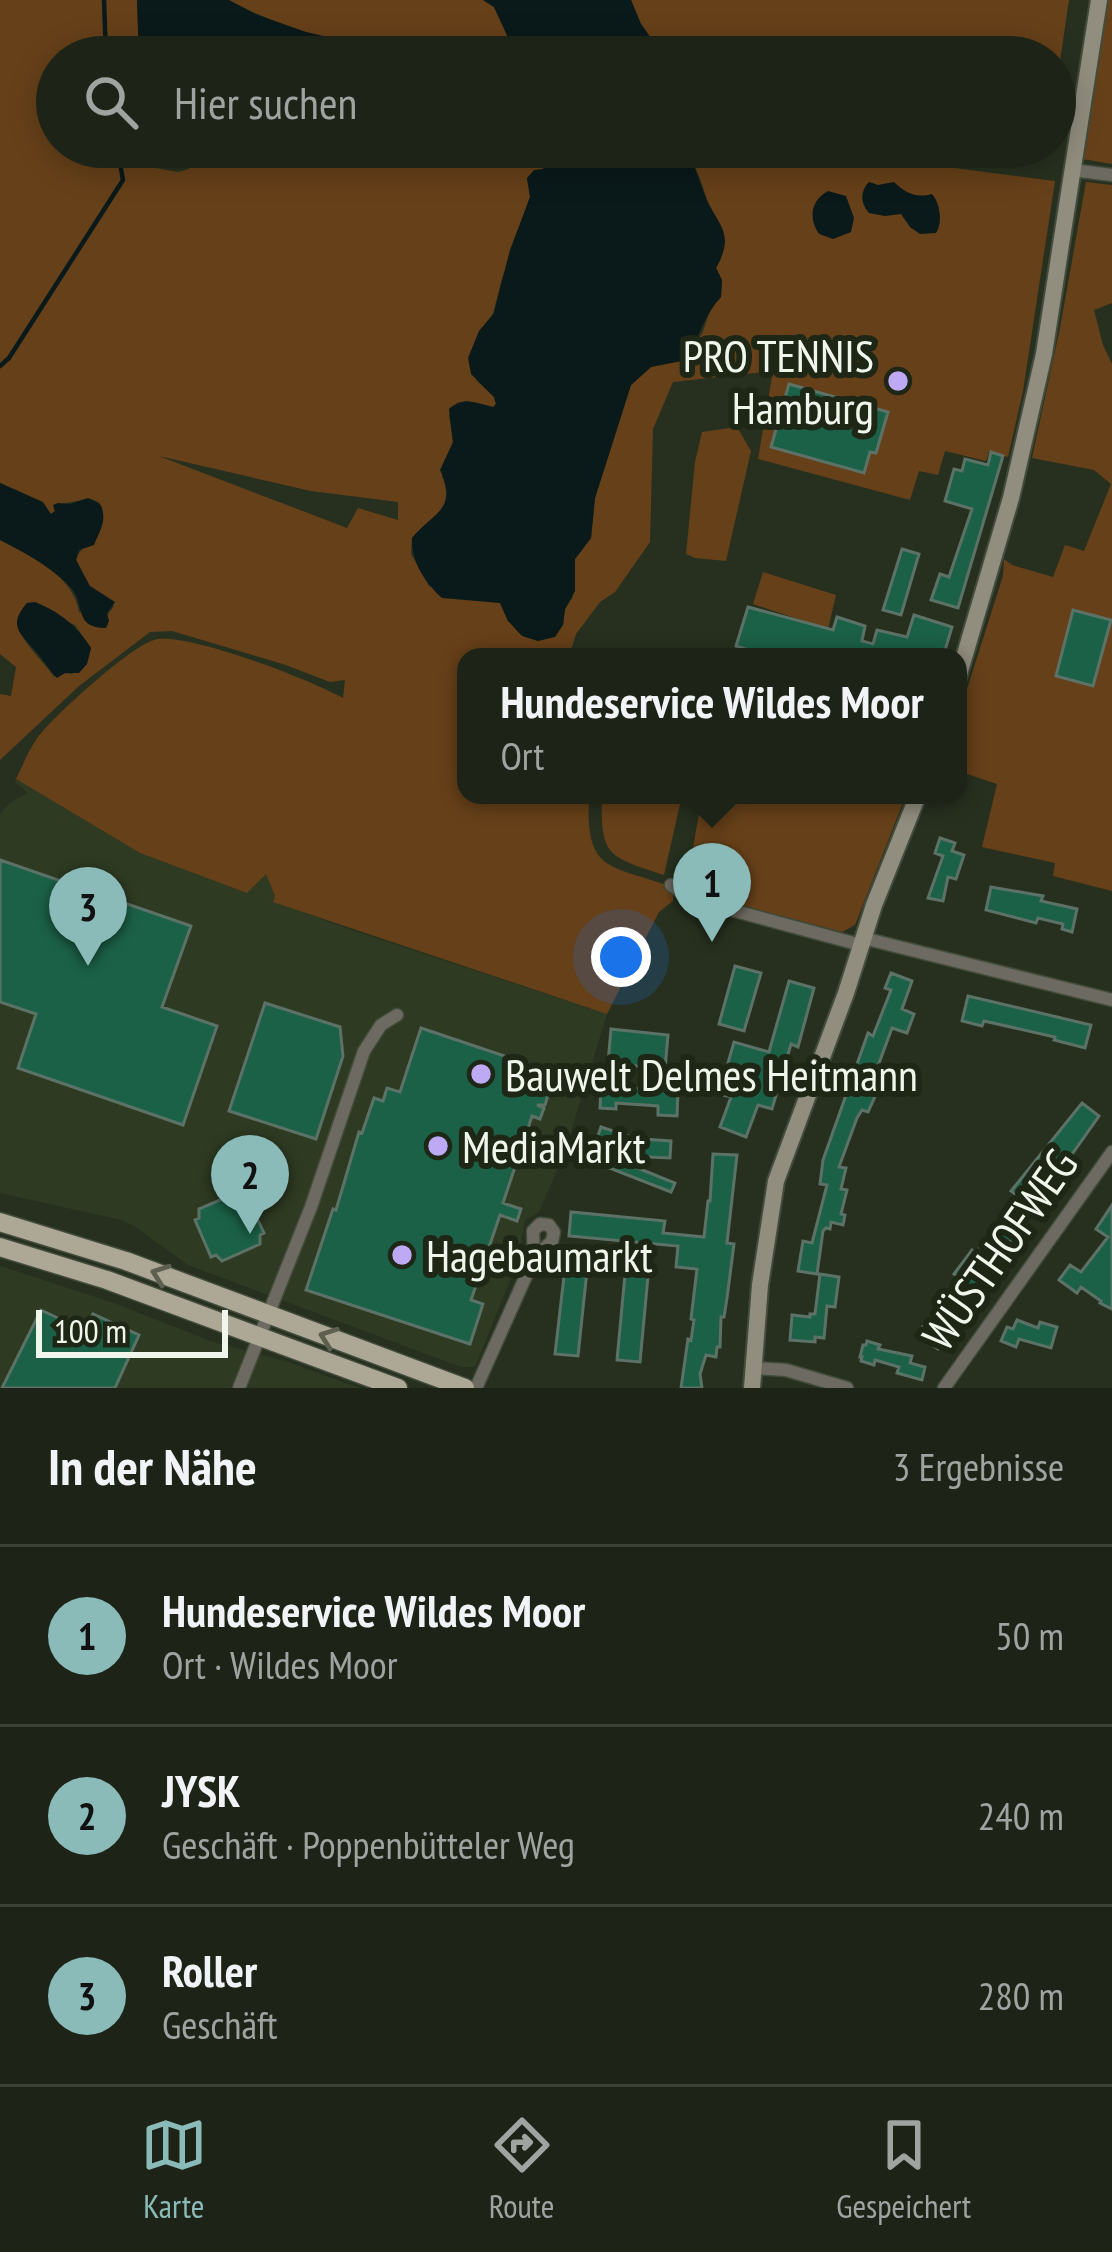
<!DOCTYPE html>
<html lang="de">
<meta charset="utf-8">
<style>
:root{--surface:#1d2417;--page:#252c20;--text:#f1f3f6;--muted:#a0a4a1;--line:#3b4136;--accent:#8bbbb9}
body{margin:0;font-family:"PT Sans Narrow",sans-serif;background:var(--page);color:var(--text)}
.scale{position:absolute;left:36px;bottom:30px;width:192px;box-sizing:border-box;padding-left:12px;border:6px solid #f0f6eb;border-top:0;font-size:33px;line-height:42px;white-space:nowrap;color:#f0f6eb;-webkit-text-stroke:9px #1e2616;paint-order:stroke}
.you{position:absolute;left:621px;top:957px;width:42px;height:42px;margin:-30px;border:9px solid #fff;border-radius:50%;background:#1a73e8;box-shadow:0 0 0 18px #1a73e833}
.badge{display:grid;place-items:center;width:78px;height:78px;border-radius:50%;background:var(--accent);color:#111;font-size:39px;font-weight:700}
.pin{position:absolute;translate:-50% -99px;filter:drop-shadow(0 3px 6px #0008)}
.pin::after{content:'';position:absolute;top:63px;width:42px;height:36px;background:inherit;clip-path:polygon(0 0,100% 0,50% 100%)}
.popup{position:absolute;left:457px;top:648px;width:510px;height:156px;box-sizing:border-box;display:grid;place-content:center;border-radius:24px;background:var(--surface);filter:drop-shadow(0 3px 9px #0005);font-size:39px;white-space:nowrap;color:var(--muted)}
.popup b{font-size:45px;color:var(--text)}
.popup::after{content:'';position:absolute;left:50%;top:100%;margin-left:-24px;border:24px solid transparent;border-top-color:var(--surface)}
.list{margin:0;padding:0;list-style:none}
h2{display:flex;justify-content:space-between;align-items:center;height:156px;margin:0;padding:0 48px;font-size:51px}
h2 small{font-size:39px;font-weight:400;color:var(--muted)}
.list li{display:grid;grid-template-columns:78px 1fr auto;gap:36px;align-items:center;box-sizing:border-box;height:180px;padding:0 48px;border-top:3px solid var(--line)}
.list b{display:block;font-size:45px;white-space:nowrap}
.list p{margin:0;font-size:39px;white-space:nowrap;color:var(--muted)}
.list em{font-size:39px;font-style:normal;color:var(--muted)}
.icon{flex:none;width:66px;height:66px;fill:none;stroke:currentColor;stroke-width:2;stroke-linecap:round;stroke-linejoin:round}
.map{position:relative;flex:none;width:1112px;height:1388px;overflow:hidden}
.search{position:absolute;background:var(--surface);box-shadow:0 6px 30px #0003;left:36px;right:36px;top:36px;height:132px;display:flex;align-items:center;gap:30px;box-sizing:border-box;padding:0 42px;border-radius:66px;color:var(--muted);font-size:45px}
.sheet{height:696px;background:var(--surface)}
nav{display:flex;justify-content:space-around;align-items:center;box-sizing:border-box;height:168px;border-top:3px solid var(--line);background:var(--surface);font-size:33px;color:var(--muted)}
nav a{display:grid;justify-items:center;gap:6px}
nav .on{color:var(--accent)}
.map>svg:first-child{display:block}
.built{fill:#2e3a22}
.green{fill:#664019;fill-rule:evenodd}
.water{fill:#0a191a}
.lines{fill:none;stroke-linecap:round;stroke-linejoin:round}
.stream{stroke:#0a191a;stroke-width:4.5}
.building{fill:#1b6147;stroke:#5c7267;stroke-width:3}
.street-casing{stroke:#434c3c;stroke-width:15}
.secondary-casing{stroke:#434c3c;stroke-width:20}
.primary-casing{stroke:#434c3c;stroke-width:21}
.street{stroke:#6d6b61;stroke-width:12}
.secondary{stroke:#918e7f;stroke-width:16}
.primary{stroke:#aca895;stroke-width:18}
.oneway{stroke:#5e604f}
.poi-dot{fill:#bea9f4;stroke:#1e2616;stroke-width:4.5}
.labels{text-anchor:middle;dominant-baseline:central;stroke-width:12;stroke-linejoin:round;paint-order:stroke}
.poi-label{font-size:45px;fill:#f0f6eb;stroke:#1e2616;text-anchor:start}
.street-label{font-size:45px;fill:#f0f6eb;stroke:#1e2616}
</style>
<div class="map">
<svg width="1112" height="1388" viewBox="0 0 1112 1388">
<rect width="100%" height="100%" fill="#27301f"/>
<path class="built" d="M16,779L140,853L247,893L266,873L275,896L273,901L348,929L607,1014L564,1154L539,1212L525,1220L518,1261L475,1367H461L188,1265L134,1226L121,1220L0,1193V814L9,803L28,793L15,782Z
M0,1266L114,1303L213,1342L288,1362L360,1388H0Z"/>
<path class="green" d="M0,0H137L139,57H57V147H144L150,167L178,172L189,169L184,147H202L207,162L211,166H226L312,147H559L543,169L527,178L530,197L502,278L476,380L494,397L496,404L493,408L466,401L457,403L449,415L453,442L442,476C456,511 431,515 412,538L411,554L429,586L500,603L508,621L563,625L565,609L573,597L575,559L591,538L595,498L631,385L651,367L695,342L702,334L711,308L721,297L722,280L716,268L721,259C713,220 705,180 684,147H791L1055,181L1023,391L1008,457L989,452L986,461L945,451L938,475L919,471L910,500L758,459L773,371L673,382L653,429L650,542L615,592L600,602L576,634L572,647L562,657H466V795H589C585,873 608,864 673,887V901L659,912L607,1014L273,902L275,896L266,874L247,893L140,853L16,779C24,763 31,744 43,731C59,712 136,641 158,639C195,635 308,679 343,698L345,680L330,682L283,664L172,631L150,632L79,686L0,760V793V694L11,696L16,667L0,654V540C30,556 74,576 79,612L106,617L114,606C107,596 94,594 88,584C82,577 81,568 76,560C80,548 85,548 94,539C104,528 109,502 91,499C88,498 58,505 53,505L55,511L51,514L29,496L0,483ZM159,456L311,491L398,502V520L358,508L347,528ZM27,603L75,625L91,648L87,664L72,674L65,673L54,677C38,652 3,631 27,603Z
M229,0H483L494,7L517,57C417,57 319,49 229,0Z
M631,0H1069L1055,95V57H664L641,24Z
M1108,0H1112V164L1082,159Z
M1086,182L1112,185V303L1094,310L1103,345L1112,364V891L1053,876L1055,863L982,847L997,784L958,771V717L1003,576L1004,559L1012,565L1053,577L1065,545L1084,551L1111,484L1094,470L1032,458L1060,328Z
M737,427L751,451L726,561L695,558L686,554L695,462L702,432Z
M763,572L836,595L828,629L753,604Z
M602,795H682L664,875C608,856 600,857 602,795Z
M702,795H906L855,925L842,932L692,892L687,884Z"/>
<path class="water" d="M137,0H229L255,14L306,32L388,51L441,57H139Z
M483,0H631L641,24L664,57H517L494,7Z
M559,147H684C694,162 698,177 704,193C716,225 737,231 716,268L722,280L721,297C707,312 696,337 692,357L682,361L651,367L631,385L595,498L591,538L575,559V591L565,609L563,625L555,637L538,641L522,636L508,621L500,603L442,598C425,583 411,561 412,538C433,512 459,510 440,470L453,442L449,409C463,396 477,403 493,407L496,404L494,397L471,374L468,358L479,331L494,313L510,250L530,197L527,178L534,170L543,169Z
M869,182L878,185L894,182C907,194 916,198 932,194C940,203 943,222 936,233L920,234L910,227L901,214L885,216L869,213C860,203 860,191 869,182Z
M828,191L846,196L854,218L851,232L833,239L819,234C808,218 811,200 828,191Z
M0,483L43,502L51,514L55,511L53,505L58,503L70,504L88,498L100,504C108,520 100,530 94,545L79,550L76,560L90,586L115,602L107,613L109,621L106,628C74,628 85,605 72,589C54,568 24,552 0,540Z
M35,602C60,612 76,625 91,648L87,664L79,673H65L57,678C50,671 45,662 38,654C22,634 6,627 27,603Z"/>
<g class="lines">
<path class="stream" d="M104,0L106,57
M0,366L9,358L123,180L117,147"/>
</g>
<path class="building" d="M789,384L888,412L876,453L870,452L864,473L771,447Z
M991,452L1003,456L958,608L931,600L940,574L949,577L972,509L945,501L954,469L962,471L965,459L988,465Z
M902,549L919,554L901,615L883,610Z
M748,607L833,630L837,617L865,626L862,641L873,644L877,630L907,637L914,615L952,627L943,657H922L900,650L897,657H770L736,646Z
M1073,610L1111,620L1093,686L1056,676Z
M940,838L955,843L952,851L964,855L956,879L948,877L943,901L928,898L943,856L935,853Z
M0,860L191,926L162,1007L217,1026L183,1125L18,1068L36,1014L0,1002Z
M991,887L1043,896L1041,901L1077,909L1072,932L1062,929L1063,924L1038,918L1036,923L986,910Z
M735,966L761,973L744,1031L719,1024Z
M891,973L912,981L902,1009L914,1014L907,1033L892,1028L878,1066L887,1070L868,1112L862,1110L857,1118L839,1167L846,1168L841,1189L847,1190L841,1214L845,1215L843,1225L831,1222L830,1229L826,1228L823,1231L817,1274L798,1271L803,1241L812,1243L827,1185L820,1184L823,1160L868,1033L873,1036L891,990L885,988Z
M789,981L814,988L798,1047L791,1044L772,1109L758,1105L746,1137L720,1127L731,1097L719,1094L734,1042L769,1052Z
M968,996L1091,1025L1085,1048L1054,1040L1055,1037L984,1021L982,1026L962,1021Z
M265,1003L340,1027L343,1056L316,1139L229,1111Z
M421,1028L555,1073L545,1105H537L544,1108L540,1119L532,1116L503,1203L521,1209L517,1221L500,1215L471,1300L483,1304L470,1344L306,1290L333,1209L336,1210L359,1132L362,1133L374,1098L383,1101L387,1088L400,1092Z
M611,1029L668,1035L665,1069L608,1063Z
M601,1087L678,1091L677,1116L658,1115V1106L616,1103V1109L600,1108Z
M1082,1103L1099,1116L1034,1208L1011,1191Z
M601,1127L628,1136L642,1137V1139L671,1141L670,1158L605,1155L675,1183L671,1192L576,1155L580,1145L593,1150Z
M713,1154L737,1155L727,1243L734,1244L727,1298L724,1317H721L720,1347H717L716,1357L706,1355L700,1374L702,1388H681L688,1339L691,1340L694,1320L691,1319L697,1269L676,1267L678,1246L569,1236L571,1212L665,1221L663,1233L704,1237L708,1201H710Z
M236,1193L243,1199L247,1197L264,1233L260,1235V1244L222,1261L216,1255L211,1257L195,1220L199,1218V1209Z
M1112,1205V1309L1100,1303L1101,1301L1081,1287L1077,1293L1059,1280L1070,1265L1081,1272L1108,1237L1096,1229Z
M1002,1225L1010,1231L1007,1235L1012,1239L944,1331L949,1334L938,1349L917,1334L956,1286L960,1279L954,1274L972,1250L976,1253L996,1227L998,1229Z
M566,1259L588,1261L578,1356L555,1354Z
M626,1264L649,1266L640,1362L617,1360Z
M820,1274L839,1277L835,1307L827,1306L824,1338L815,1337V1342L790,1340L792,1315L810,1317V1314H815Z
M41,1310L85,1331L93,1314L139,1335L115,1388H2Z
M1017,1320L1038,1328L1040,1322L1057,1327L1051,1348L1019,1339L1016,1347L1001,1341L1007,1327L1013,1329Z
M867,1341L880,1345L878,1349L912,1356L910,1363L925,1367L922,1380L897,1373L899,1367L875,1360L874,1365L861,1361L862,1357H860L863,1345H866Z"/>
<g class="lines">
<g class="street-casing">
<path id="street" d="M1072,170L1112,175
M671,885L691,899L861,945
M863,938L1112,1000
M752,1368L786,1370L847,1388
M239,1388L311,1207L364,1051L381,1025L397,1015
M476,1388L534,1258L552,1241L554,1232L549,1225L540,1224L533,1231L534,1258
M944,1388L1112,1152"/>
</g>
<g class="secondary-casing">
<path id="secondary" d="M958,678L1011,498L1044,354L1099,0
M752,1388L760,1285L776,1181L846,993L874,905L918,795"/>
</g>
<g class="primary-casing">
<path id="primary" d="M0,1222L126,1261L465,1388
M0,1247L107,1280L398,1388"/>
</g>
<use href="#street" class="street"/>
<use href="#secondary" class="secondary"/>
<use href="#primary" class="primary"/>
</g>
<defs><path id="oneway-chevron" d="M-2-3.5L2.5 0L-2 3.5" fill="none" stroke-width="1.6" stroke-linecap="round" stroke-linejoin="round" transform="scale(3)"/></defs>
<g class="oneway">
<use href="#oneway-chevron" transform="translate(160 1274) rotate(-160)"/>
<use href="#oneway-chevron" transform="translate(328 1337) rotate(-160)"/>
</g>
<g class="poi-dot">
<circle cx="898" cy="381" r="12"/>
<circle cx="481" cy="1074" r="12"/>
<circle cx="438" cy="1146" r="12"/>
<circle cx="402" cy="1255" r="12"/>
</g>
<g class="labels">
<g class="poi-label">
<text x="874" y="355" text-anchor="end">PRO TENNIS<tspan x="874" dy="52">Hamburg</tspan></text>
<text x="505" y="1074">Bauwelt Delmes Heitmann</text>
<text x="462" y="1146">MediaMarkt</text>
<text x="426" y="1255">Hagebaumarkt</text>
</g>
<g class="street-label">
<text transform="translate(999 1249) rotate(-55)">WÜSTHOFWEG</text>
</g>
</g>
</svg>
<div class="scale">100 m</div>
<div class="you"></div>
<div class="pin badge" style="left:712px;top:942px">1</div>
<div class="popup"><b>Hundeservice Wildes Moor</b>Ort</div>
<div class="pin badge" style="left:250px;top:1234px">2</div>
<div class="pin badge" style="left:88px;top:966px">3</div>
<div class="search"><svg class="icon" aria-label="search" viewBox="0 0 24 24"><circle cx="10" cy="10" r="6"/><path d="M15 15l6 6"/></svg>Hier suchen</div>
</div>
<section class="sheet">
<h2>In der Nähe<small>3 Ergebnisse</small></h2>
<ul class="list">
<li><span class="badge">1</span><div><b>Hundeservice Wildes Moor</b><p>Ort · Wildes Moor</p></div><em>50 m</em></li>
<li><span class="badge">2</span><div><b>JYSK</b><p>Geschäft · Poppenbütteler Weg</p></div><em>240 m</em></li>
<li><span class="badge">3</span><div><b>Roller</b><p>Geschäft</p></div><em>280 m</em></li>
</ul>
</section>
<nav>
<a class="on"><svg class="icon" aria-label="map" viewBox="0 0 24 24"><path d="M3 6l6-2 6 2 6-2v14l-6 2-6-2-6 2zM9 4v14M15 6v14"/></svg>Karte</a>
<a><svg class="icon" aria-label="directions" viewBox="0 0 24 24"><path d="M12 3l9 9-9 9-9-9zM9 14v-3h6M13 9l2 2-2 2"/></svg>Route</a>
<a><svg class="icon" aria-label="saved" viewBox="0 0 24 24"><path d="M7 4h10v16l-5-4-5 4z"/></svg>Gespeichert</a>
</nav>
